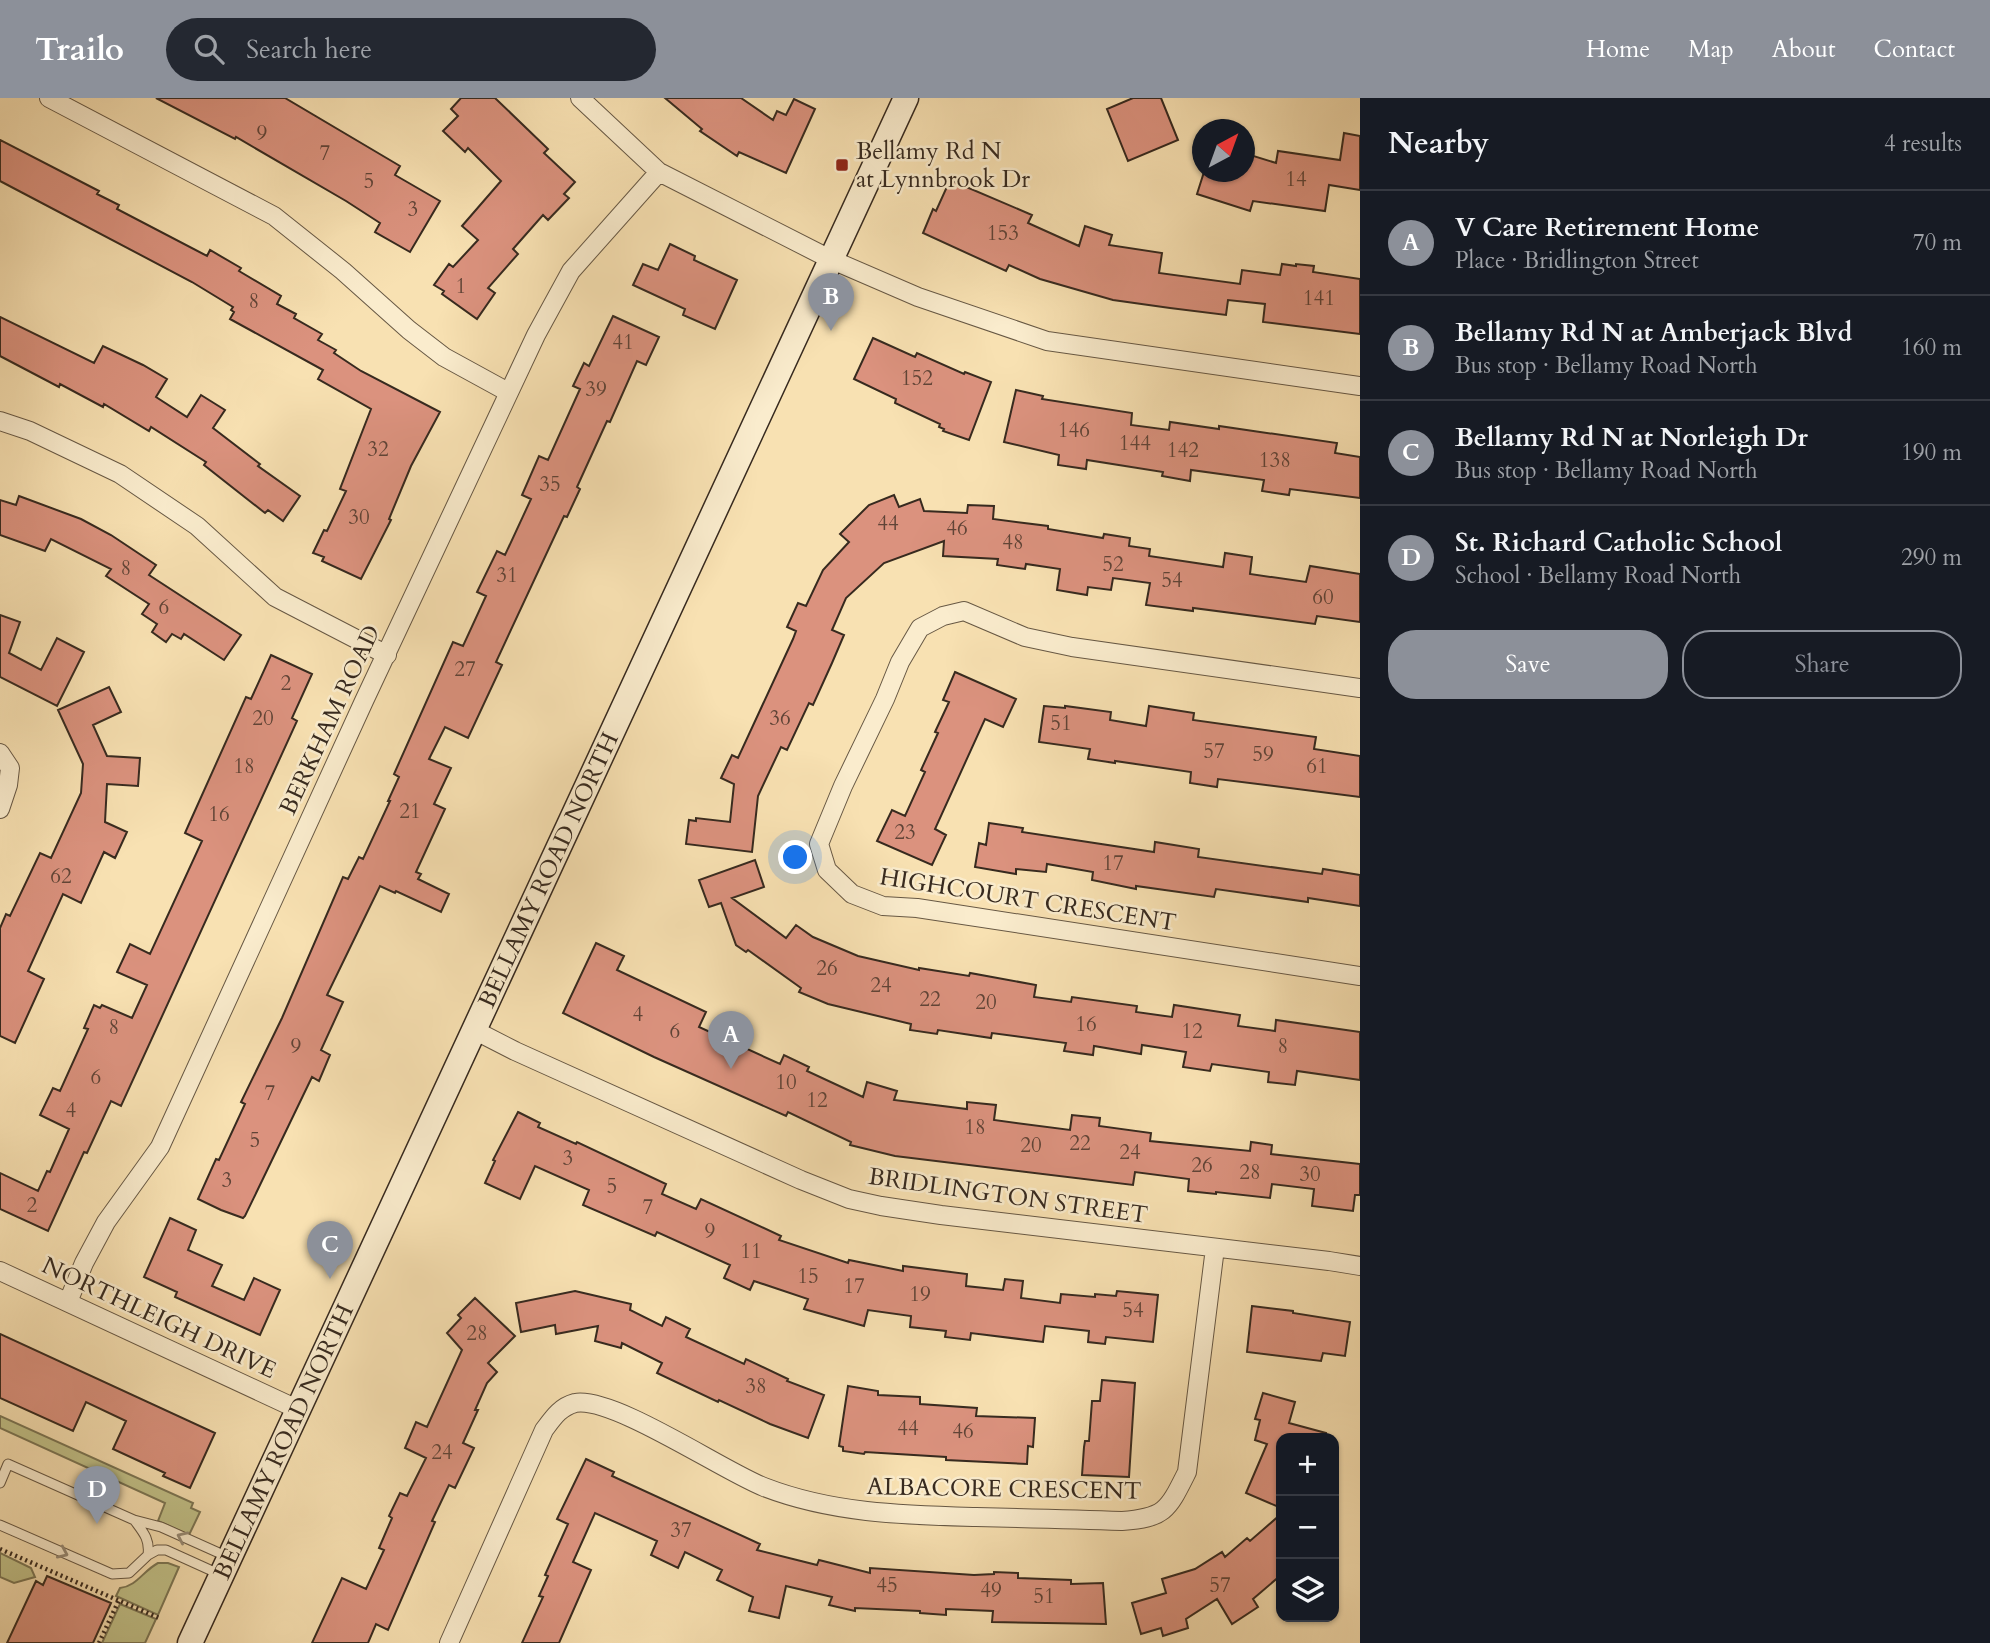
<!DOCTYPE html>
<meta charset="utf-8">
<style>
:root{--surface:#171b24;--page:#242831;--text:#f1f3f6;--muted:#9ea1a6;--line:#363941;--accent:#8c9099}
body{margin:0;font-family:Cardo,serif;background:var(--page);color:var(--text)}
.controls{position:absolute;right:21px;bottom:21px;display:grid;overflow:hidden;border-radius:14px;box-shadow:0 2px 5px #0004}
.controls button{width:63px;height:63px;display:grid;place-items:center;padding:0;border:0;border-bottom:2px solid var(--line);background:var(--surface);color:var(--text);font:35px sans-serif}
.compass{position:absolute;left:1192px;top:21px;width:63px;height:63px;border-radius:50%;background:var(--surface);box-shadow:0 2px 5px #0004;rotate:41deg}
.you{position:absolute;left:796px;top:760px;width:24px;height:24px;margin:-18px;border:5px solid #fff;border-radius:50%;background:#1a73e8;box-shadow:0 0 0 10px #1a73e833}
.badge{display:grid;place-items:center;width:46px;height:46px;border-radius:50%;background:var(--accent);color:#fff;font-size:23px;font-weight:700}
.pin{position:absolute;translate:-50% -58px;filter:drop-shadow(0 2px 4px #0008)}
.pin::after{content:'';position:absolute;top:37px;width:24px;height:21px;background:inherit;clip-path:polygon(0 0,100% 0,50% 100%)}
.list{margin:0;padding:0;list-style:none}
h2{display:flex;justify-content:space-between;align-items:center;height:91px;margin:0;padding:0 28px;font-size:30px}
h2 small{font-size:23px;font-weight:400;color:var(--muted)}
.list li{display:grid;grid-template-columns:46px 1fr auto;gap:21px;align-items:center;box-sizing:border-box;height:105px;padding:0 28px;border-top:2px solid var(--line)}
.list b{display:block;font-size:26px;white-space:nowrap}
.list p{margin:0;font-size:23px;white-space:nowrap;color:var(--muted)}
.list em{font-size:23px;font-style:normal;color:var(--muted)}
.actions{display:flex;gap:14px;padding:21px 28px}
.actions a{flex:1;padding:16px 0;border:2px solid var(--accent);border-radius:28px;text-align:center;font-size:24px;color:var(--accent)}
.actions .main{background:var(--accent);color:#fff}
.icon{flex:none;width:38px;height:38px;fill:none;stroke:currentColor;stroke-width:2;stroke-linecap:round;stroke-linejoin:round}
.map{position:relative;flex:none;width:1360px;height:1545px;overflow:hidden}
header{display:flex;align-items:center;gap:42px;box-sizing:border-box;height:98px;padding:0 35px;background:var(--accent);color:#fff}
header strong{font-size:33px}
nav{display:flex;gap:38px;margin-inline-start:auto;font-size:24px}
.search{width:490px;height:63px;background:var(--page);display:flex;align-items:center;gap:18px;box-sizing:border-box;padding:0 24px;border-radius:38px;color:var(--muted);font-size:26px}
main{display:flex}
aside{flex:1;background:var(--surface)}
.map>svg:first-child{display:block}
.green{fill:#c2c289;stroke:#7c7654;stroke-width:2}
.building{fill:#db927e;stroke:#372a1f;stroke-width:2}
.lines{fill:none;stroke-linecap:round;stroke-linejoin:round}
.lane-casing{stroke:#675844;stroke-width:11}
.street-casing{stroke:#675844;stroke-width:20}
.secondary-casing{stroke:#372a1f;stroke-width:27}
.path{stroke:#372a1f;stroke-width:4.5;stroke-dasharray:2 3.5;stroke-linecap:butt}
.lane{stroke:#faeccd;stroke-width:9}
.street{stroke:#faeccd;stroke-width:18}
.secondary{stroke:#faeccd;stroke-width:24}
.oneway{stroke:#988b76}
.poi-dot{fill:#8f2418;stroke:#faeccd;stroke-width:2.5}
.labels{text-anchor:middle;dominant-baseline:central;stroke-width:5;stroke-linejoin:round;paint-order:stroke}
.number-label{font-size:21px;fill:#604437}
.poi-label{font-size:24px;fill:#372a1f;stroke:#faeccd;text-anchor:start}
.street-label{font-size:24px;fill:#372a1f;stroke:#faeccd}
</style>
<header>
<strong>Trailo</strong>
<div class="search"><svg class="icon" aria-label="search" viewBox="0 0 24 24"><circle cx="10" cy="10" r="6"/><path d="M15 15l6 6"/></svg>Search here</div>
<nav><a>Home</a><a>Map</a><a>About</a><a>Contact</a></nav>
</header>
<main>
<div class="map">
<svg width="1360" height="1545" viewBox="0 0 1360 1545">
<rect width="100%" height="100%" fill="#f8e1b2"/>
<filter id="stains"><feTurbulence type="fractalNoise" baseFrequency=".00286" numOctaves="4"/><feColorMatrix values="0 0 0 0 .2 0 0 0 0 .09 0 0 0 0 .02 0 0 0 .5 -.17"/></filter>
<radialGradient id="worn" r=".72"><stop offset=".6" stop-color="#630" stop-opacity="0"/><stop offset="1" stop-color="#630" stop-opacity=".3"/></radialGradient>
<path class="green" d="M0,1318L193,1405L191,1410L200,1414L189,1437L158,1423L165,1405L0,1330Z
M0,1455L31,1470L35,1479L14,1485L0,1479Z
M158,1465H168L179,1469L158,1517L116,1498L120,1490C137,1488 143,1473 158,1465Z
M120,1506L156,1521L145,1545H102Z"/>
<path class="building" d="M156,0H285L400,68L395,77L440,103L410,154L375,134L380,125L346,103L236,39L235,41Z
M461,0H495L548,51L544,55L575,84L564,96L569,100L548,122L543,117L513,151L518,156L488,190L495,195L477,221L442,196L444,193L434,187L449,166L453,169L478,142L462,128L501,83L468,50L465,54L443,33L458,18L451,11Z
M665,0H741L773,22L777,13L786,17L794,1L815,11L786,75L739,54L737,58L700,33L702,31Z
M1133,0H1161L1178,42L1128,63L1107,11Z
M1344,35L1360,38V92L1329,87L1325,113L1253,103L1250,113L1197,96L1204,74H1244V55L1276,65L1278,53L1340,62Z
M0,42L99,93L97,96L119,107L117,111L207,158L210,152L241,170L239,173L281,198L277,206L296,216L294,220L322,236L318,242L336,252L334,255L361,273L440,314L411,368L389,421L391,422L361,481L322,463L324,459L313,455L324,432L327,433L346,393L340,391L371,311L318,281L323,272L230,221L234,214L231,212L233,209L192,184L0,83Z
M950,82L1032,117L1028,125L1079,148L1085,128L1112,137L1109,147L1162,155L1159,175L1240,186L1242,172L1280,177L1282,166L1296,168V166L1314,168L1313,174L1360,181V236L1263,224L1265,206L1228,202L1226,217L1170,210L1113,202L1040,181L1009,167L1006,173L923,135L933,111L936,113Z
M670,146L695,158L694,162L737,182L715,231L683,217L685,211L633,187L643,166L658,172Z
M613,218L659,239L646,267L637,263L610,324L607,323L577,389L580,391L567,419L564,418L496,564L502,567L468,640L445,629L429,661L451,670L434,706L445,711L416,774L421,776L418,781L449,796L441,814L396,793L395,795L380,788L327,897L343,904L321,952L330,957L319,983L312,979L245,1118L243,1120L221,1112L198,1101L216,1061L219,1062L245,1006L241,1004L282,920L343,779L348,781L359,759L363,761L390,703H388L399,679L394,676L453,544L463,548L486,498L477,494L497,453L505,457L531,401L522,397L539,358L548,362L580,291L573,288L584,265L589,268Z
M0,219L94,265L103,248L143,267L167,281L156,299L187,319L201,297L225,312L213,330L260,366L258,368L300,398L283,423L268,412L265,415L204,367L206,364L151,329L149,333L104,306L103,309L60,286L59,289L0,258Z
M873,240L915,259L917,255L964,276L965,274L991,284L969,342L943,333L944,331L939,329L940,326L895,305L896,301L854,281Z
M1016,292L1043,298L1042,301L1132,315L1131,327L1169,332L1170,324L1219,331V328L1337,345L1335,355L1360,359V400L1290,391L1289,397L1262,393L1264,382L1191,372L1190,383L1162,378L1163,374L1087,362L1086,371L1058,367L1059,357L1004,344Z
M894,397L899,409L920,401L924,413L967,415L968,407L994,408L993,421L1048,428V431L1103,440L1104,436L1130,440L1129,448L1150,451L1149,458L1223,469L1225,455L1252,459L1250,476L1306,484L1310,468L1360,476V524L1317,518L1315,526L1193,510V513L1146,507L1150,485L1113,480L1111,492L1088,489L1087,497L1057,492L1060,471L1026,466L1025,471L997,467L998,461L943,458L944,443L884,465L846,500L832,532L844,537L832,565L813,607L809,605L787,652L781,649L758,698L752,754L686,746L689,722L696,723V720L730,724L734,686L721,680L732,657L738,660L793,541L796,533L787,529L798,505L806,508L823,472L849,444L840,436L869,407Z
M19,398L81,421L111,437L156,467L149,477L241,537L224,562L184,536L181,541L172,536L166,544L152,534L157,526L142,516L149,506L106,478L111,471L51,441L45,453L0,437V402L16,407Z
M0,517L20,524L9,555L41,572L57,540L84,554L57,608L0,579Z
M271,557L312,576L292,620L297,623L121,1008L111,1003L87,1055L84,1054L48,1133L0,1111V1075L38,1093L47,1073L50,1074L69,1031L40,1017L53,990L60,993L88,931L84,930L94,907L100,910L102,907L132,920L147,887L117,874L130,846L150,856L202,743L185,735L189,726L246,599L251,601Z
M955,574L1016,601L1003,629L985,621L935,731L946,737L932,767L877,743L892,712L905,718L925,674L921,672L938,635L935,634L949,604L943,602Z
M109,589L121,614L93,627L107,658L140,660L138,688L107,686L105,724L127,734L115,760L104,754L81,805L63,796L28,873L44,881L15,945L0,938V830L6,816L10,818L40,755L51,760L81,695L83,666L58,612Z
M1044,608L1065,610V608L1111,614L1110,622L1146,628L1149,608L1194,615L1193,622L1316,639L1314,651L1360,658V699L1218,681L1217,689L1190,685L1191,674L1115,663V665L1088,661L1090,651L1039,644Z
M989,725L1023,730L1022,734L1154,754L1155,744L1199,751L1198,759L1322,776L1323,771L1360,777V808L1308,800V804L1216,791L1214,799L1136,788V791L1092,782L1093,774L1047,766L1046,774L1016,771V776L975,769L979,745L986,747Z
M755,762L764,789L732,800L786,840L796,827L813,839L858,858L919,872V870L969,878L970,875L1036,887L1034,899L1071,904L1072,899L1137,908L1136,914L1172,919L1174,907L1240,917L1238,928L1275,933L1276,922L1360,934V982L1297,973L1295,987L1268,984L1269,974L1212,966L1210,973L1183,969L1186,954L1142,947L1141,956L1094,948L1093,957L1064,953L1066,945L992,935L991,940L938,932L937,936L910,932L911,926L828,906L799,894L801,890L748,852L746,854L736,847L721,805L709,809L699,782Z
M596,845L624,858L617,872L706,914L699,929L780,966L784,957L809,969L807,973L863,999L867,984L897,993L894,1002L967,1011V1004L996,1007L994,1022L1070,1032L1072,1017L1100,1020L1099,1028L1151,1035L1150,1043L1250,1053L1251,1044L1272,1047L1271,1056L1360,1066V1097H1355L1353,1113L1312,1108L1314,1091L1272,1086L1270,1100L1216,1094V1096L1188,1093L1189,1081L1135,1074L1133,1087L895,1058L850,1047L851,1044L788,1014L786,1018L654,959L563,915Z
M518,1014L540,1025L538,1029L576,1046L577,1044L666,1086L662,1096L696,1111L701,1101L781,1138L779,1142L848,1165L849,1162L903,1173V1168L967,1176L966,1188L1003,1192L1005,1181L1023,1183L1021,1200L1060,1205L1061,1196L1095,1199V1196L1116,1198L1117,1193L1158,1197L1153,1244L1106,1239L1105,1246L1088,1244L1089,1233L1045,1228L1043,1244L971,1235L970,1242L945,1239L946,1233L910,1229L911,1218L868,1212L864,1228L804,1211L808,1201L754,1183L750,1192L724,1180L730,1167L657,1134L655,1138L583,1107L589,1092L535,1068L520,1101L485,1085L495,1063L493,1062Z
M170,1120L196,1132L188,1152L222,1167L212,1188L244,1202L254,1180L280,1192L260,1237L175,1199L177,1194L144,1179Z
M575,1193L631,1206L630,1212L662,1228L666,1219L690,1231L686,1239L744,1266L746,1261L788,1281L787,1283L824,1297L808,1340L770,1326L719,1302L718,1304L657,1275L662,1265L622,1245L621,1250L595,1243L598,1228L556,1236L555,1227L521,1234L516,1205Z
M475,1200L515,1238L488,1265L497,1274L487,1285L475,1312H478L463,1345L474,1350L455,1390L449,1387L432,1423L435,1424L388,1532L376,1526L368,1545H312L342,1480L366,1491L384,1452L379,1450L392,1420L389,1418L400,1395L407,1398L426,1360L405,1350L416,1324L427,1329L462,1252L447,1235L461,1220L458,1217Z
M1252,1208L1293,1213V1215L1350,1224L1345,1258L1323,1255L1321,1263L1247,1254Z
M0,1236L215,1335L190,1390L163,1378L165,1375L113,1351L126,1323L86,1304L73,1333L0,1300Z
M1102,1282L1135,1285L1129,1379L1082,1377L1084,1349L1085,1343H1089L1092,1303H1100Z
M848,1288L878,1293V1297L920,1299V1306L977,1310L976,1318L1035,1320L1033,1349L1028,1348L1027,1366L946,1362V1359L865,1354L864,1356L843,1353V1349L839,1348Z
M1263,1295L1295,1304L1289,1325L1326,1335L1325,1340H1281V1410L1246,1395L1267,1346L1255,1342L1260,1322L1255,1321Z
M586,1361L614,1374L612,1378L760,1446L757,1452L817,1467L819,1462L870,1475V1470L974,1477L994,1476V1474L1018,1475V1480L1071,1482V1486L1103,1485L1106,1526L992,1524L993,1513L946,1511V1517L920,1515V1513L855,1510V1513L829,1507L832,1499L786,1488L779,1520L749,1513L753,1499L717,1482L722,1472L685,1454L678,1470L651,1457L657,1443L595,1415L573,1464L591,1472L559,1545H522L543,1499L539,1498L548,1478L545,1477L568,1426L557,1421Z
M1281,1416V1477L1253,1501L1258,1509L1232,1526L1217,1501L1186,1521L1188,1530L1163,1538L1161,1530L1141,1536L1132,1505L1166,1495L1162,1481L1195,1471L1222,1454L1225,1459L1247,1440L1250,1443Z
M47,1478L111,1505L93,1545H7L36,1483L43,1487Z"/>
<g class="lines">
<g class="lane-casing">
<path id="lane" d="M0,1385L8,1366L134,1422L161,1429L228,1459
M135,1423C144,1435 150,1442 148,1457
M0,1427L112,1476L129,1475L148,1457L157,1452H166L219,1476"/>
</g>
<g class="street-casing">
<path id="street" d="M49,0L274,118L343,173L409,232L444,259L508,294
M580,0L659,74L830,161L918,199L1047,243L1360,288
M0,323L30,333L120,376L197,428L275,499L387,557
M1360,590L1072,549L1025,539L964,513L943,518L920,530L900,564L885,601L843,688L819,746L827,772L852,796L883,808L917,810L1360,878
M0,655L10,670L8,687L0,711
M474,932L515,953L801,1082L849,1101L881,1108L941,1117L1329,1163L1360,1168
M0,1173L297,1311
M68,1204L84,1165L106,1124L160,1049L364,603L536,237L571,173L659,74
M449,1545L544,1332C553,1320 560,1309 575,1305C613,1298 723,1373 764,1389C831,1415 901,1417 973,1419C1022,1420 1072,1421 1122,1423C1165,1420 1168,1412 1187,1374L1215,1150"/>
</g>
<g class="secondary-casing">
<g id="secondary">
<path id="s1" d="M190,1545L906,0"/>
</g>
</g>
<path class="path" d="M0,1451L159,1520
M99,1545L119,1502"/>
<use href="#lane" class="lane"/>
<use href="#street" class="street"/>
<use href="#secondary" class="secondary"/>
</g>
<defs><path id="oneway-chevron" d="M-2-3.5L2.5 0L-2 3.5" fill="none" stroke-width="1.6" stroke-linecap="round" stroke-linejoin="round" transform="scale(1.75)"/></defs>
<g class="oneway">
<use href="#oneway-chevron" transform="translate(182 1439) rotate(-155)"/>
<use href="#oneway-chevron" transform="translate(63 1455) rotate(24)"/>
</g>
<rect class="poi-dot" x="835" y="60" width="14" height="14" rx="3.5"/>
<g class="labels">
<g class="number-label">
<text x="262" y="35">9</text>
<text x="325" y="55">7</text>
<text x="1296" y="81">14</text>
<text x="369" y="83">5</text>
<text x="413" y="111">3</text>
<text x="1003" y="135">153</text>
<text x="461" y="188">1</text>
<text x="1319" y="200">141</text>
<text x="254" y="203">8</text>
<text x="623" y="244">41</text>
<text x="917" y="280">152</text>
<text x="596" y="291">39</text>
<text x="1074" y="332">146</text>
<text x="1135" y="345">144</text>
<text x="378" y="351">32</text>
<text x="1183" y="352">142</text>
<text x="1275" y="362">138</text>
<text x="550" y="386">35</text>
<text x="359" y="419">30</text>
<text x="888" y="425">44</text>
<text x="957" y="430">46</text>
<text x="1013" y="444">48</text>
<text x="1113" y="466">52</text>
<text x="126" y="470">8</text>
<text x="507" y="477">31</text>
<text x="1172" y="482">54</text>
<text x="1323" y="499">60</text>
<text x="164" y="509">6</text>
<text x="465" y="571">27</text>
<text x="286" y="585">2</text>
<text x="263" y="620">20</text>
<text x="780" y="620">36</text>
<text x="1061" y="625">51</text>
<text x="1214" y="653">57</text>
<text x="1263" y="656">59</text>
<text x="244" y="668">18</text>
<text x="1317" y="668">61</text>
<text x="410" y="713">21</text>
<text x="219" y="716">16</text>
<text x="905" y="734">23</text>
<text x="1113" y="765">17</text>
<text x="61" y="778">62</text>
<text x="827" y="870">26</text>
<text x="881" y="887">24</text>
<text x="930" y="901">22</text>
<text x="986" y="904">20</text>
<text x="638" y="916">4</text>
<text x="1086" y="926">16</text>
<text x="114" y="929">8</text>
<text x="675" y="933">6</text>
<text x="1192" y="933">12</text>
<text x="296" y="948">9</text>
<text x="1283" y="948">8</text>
<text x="96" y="979">6</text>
<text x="786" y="984">10</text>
<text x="270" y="995">7</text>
<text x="817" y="1002">12</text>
<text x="71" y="1012">4</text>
<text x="975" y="1029">18</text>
<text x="255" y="1042">5</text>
<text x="1080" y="1045">22</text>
<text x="1031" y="1047">20</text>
<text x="1130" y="1054">24</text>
<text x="568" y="1060">3</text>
<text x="1202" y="1067">26</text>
<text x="1250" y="1074">28</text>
<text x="1310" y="1076">30</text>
<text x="227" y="1082">3</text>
<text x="612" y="1088">5</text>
<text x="32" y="1107">2</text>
<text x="648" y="1109">7</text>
<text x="710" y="1133">9</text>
<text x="751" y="1153">11</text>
<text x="808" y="1178">15</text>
<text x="854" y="1188">17</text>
<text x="920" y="1196">19</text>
<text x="1133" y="1212">54</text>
<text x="477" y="1235">28</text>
<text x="756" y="1288">38</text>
<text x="908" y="1330">44</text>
<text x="963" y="1333">46</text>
<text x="442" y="1354">24</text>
<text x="681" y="1432">37</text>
<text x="887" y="1487">45</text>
<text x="1220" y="1487">57</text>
<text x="991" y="1492">49</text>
<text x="1044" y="1498">51</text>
</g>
<g class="poi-label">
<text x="856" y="53">Bellamy Rd N<tspan x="856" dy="28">at Lynnbrook Dr</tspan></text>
</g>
<g class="street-label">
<text transform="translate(330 622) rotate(-65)">BERKHAM ROAD</text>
<text stroke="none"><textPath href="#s1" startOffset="852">BELLAMY ROAD NORTH</textPath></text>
<text transform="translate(1028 802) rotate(9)">HIGHCOURT CRESCENT</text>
<text transform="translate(1008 1098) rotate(8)">BRIDLINGTON STREET</text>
<text transform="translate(159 1220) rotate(25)">NORTHLEIGH DRIVE</text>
<text stroke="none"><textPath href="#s1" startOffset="222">BELLAMY ROAD NORTH</textPath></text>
<text transform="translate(1004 1391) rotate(1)">ALBACORE CRESCENT</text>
</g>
</g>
<rect width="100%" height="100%" filter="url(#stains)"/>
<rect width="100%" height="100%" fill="url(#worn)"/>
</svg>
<div class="controls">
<button>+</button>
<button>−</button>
<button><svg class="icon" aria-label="layers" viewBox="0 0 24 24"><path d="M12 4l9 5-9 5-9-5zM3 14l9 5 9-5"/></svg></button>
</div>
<svg class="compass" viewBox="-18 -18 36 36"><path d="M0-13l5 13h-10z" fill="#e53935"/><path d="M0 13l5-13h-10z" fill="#9ea1a6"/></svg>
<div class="you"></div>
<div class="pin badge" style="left:731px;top:971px">A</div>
<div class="pin badge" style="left:831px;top:233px">B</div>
<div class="pin badge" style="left:330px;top:1181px">C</div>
<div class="pin badge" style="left:97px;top:1426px">D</div>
</div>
<aside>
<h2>Nearby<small>4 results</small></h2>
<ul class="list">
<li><span class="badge">A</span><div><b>V Care Retirement Home</b><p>Place · Bridlington Street</p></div><em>70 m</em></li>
<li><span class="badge">B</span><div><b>Bellamy Rd N at Amberjack Blvd</b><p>Bus stop · Bellamy Road North</p></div><em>160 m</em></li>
<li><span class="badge">C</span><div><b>Bellamy Rd N at Norleigh Dr</b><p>Bus stop · Bellamy Road North</p></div><em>190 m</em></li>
<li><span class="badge">D</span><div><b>St. Richard Catholic School</b><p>School · Bellamy Road North</p></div><em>290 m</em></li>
</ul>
<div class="actions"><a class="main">Save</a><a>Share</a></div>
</aside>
</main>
